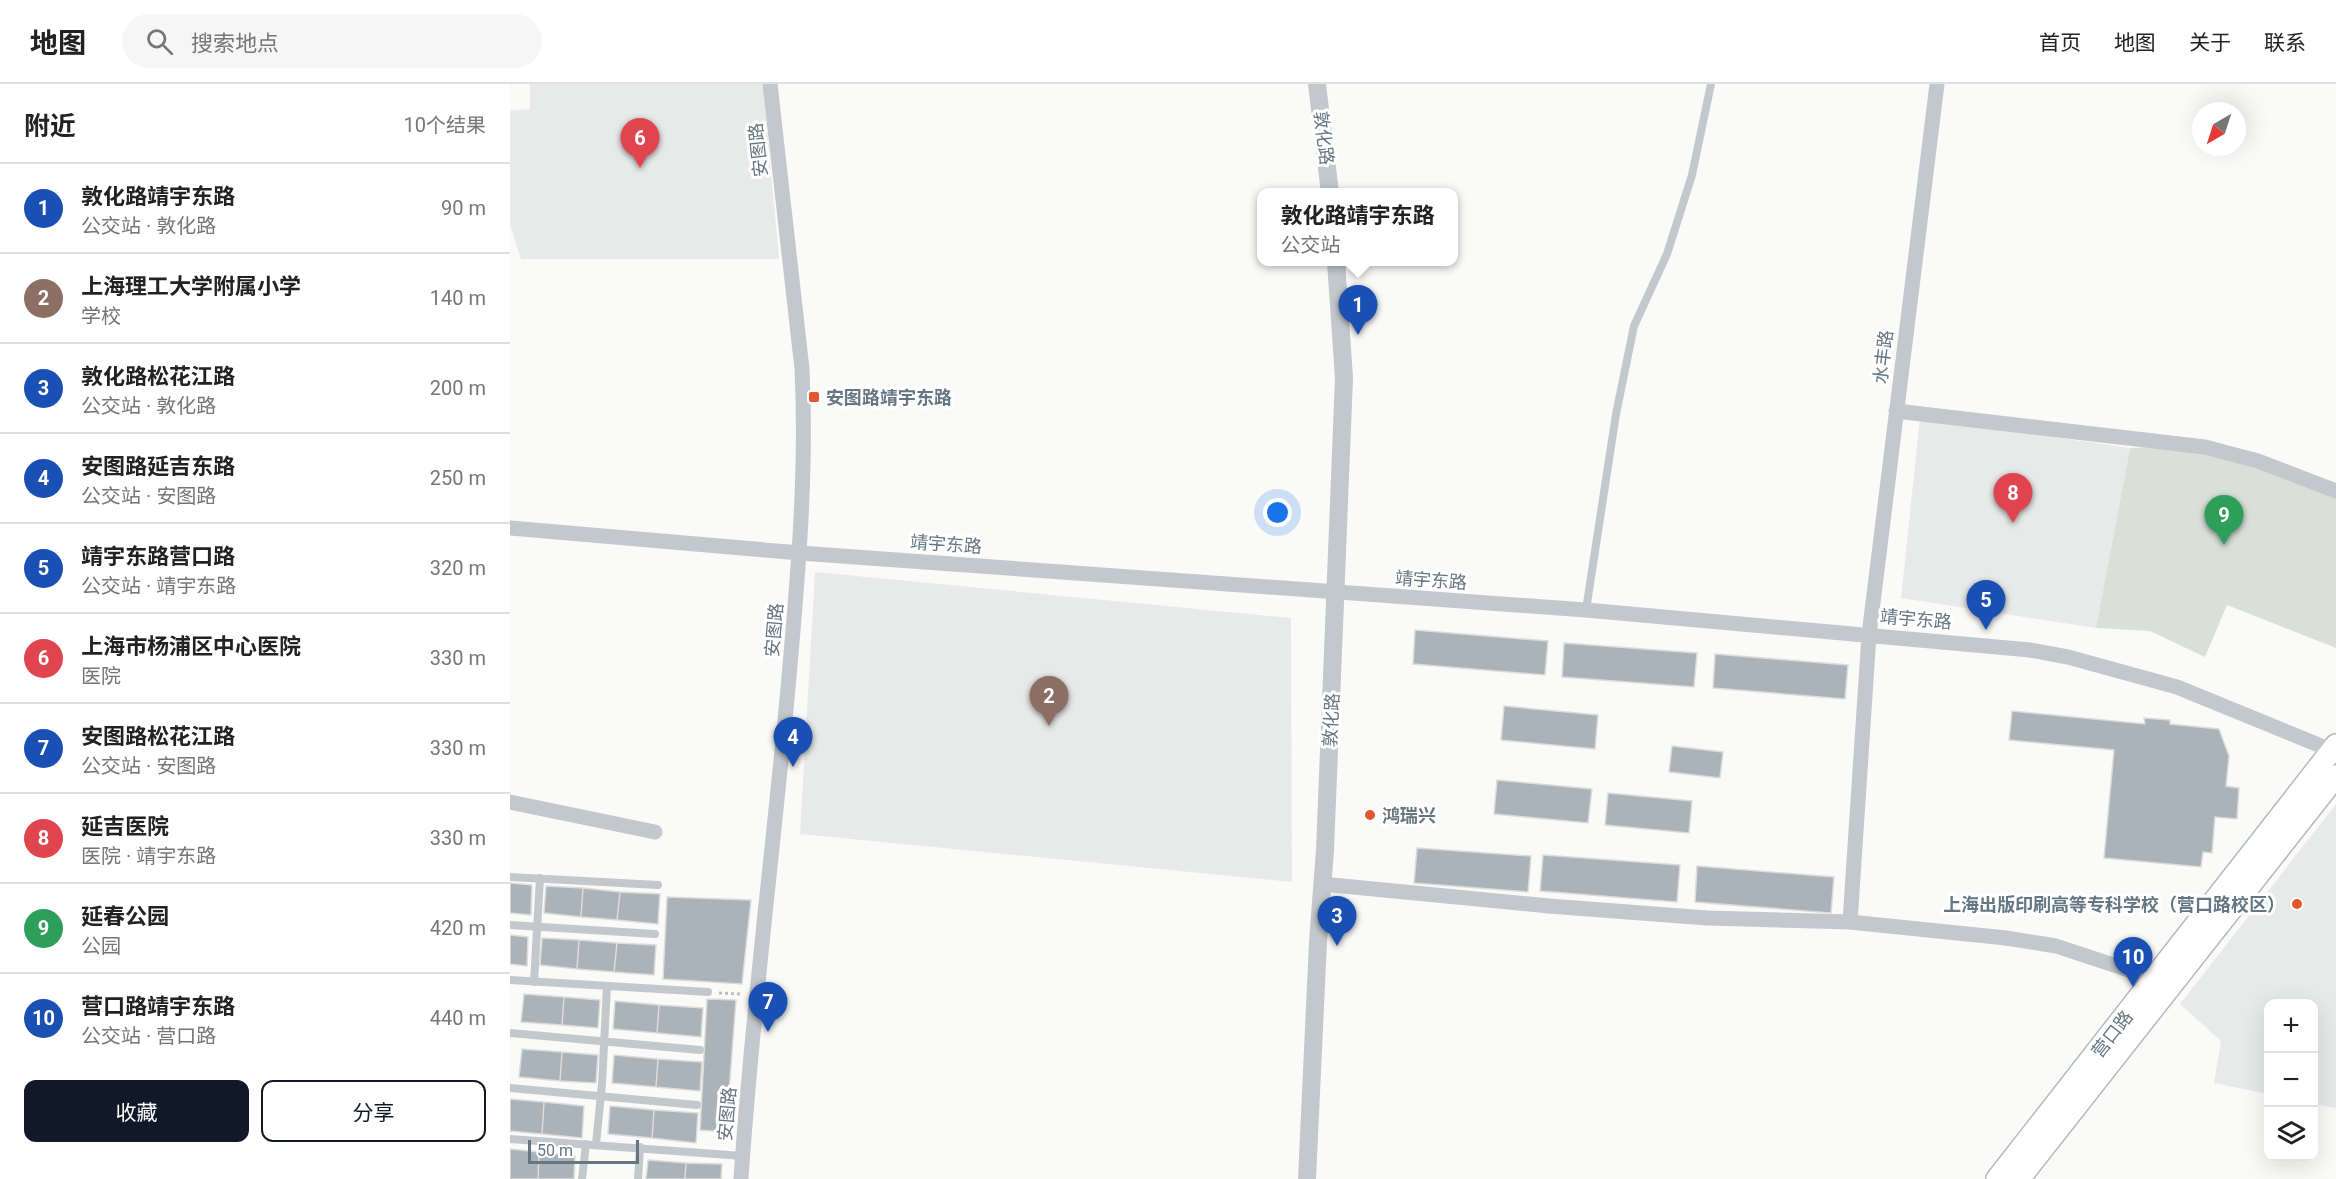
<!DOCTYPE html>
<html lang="zh">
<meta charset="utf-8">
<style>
:root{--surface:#fff;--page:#f6f6f6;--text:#222;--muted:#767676;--line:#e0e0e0;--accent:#111827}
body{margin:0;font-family:Roboto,"Noto Sans SC",sans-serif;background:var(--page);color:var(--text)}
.controls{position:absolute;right:18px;bottom:18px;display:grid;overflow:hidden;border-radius:12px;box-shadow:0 6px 24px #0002}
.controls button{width:54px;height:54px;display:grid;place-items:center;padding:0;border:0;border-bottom:2px solid var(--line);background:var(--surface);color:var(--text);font:30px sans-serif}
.compass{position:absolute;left:1682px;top:18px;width:54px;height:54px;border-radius:50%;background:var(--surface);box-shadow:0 6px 24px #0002;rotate:219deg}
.scale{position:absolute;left:18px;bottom:15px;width:111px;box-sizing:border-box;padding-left:6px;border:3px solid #657683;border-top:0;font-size:16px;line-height:21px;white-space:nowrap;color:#657683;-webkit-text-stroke:4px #fff;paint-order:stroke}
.you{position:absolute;left:768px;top:429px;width:21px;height:21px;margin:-15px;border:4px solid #fff;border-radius:50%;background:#1a73e8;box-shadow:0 0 0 9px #1a73e833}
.badge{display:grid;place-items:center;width:39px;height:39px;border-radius:50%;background:var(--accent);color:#fff;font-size:20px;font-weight:700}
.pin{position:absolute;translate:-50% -50px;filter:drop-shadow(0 2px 3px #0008)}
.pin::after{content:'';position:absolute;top:32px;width:21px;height:18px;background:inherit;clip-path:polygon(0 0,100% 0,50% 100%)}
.popup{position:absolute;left:747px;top:104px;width:201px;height:78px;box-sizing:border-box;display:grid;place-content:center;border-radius:12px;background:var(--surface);filter:drop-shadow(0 2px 4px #0005);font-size:20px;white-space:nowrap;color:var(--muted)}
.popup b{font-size:22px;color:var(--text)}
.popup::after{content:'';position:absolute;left:50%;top:100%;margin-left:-12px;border:12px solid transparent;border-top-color:var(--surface)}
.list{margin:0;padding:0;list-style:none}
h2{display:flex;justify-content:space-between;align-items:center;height:78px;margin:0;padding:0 24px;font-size:26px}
h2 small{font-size:20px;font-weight:400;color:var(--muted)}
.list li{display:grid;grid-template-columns:39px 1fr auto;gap:18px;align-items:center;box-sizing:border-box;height:90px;padding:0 24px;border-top:2px solid var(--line)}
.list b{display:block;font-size:22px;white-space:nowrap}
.list p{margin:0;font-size:20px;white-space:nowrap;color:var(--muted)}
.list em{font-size:20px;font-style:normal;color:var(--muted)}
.actions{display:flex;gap:12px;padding:18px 24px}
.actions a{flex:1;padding:14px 0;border:2px solid var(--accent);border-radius:12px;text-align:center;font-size:21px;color:var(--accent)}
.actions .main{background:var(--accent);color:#fff}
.icon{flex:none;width:33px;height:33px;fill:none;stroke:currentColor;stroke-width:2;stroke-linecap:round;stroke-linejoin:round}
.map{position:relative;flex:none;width:1826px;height:1095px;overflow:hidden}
header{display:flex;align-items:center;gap:36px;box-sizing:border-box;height:84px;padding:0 30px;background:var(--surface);border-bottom:2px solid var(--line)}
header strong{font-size:28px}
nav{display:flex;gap:33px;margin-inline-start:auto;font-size:21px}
.search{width:420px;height:54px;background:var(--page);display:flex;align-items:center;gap:15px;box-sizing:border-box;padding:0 21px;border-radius:33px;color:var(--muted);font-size:22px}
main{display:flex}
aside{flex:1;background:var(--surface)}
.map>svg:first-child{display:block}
.built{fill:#e8e9e9}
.green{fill:#dadfd7}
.building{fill:#aab3b9;stroke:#dcdcda;stroke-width:1.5}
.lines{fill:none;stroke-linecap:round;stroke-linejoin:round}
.secondary-casing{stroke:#b3babf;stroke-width:24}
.path{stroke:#bbbfc2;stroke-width:3;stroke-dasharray:3 3;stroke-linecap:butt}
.service{stroke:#c3c8cc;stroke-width:8}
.minor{stroke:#c3c8cc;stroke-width:15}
.tertiary{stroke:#c3c8cc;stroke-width:18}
.secondary{stroke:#fff;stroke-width:21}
.poi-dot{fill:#e4572e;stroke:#fff;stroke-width:2}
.labels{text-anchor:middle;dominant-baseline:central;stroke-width:6;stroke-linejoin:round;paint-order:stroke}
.street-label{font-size:18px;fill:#657683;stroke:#fff}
.poi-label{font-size:18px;font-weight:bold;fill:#657683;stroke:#fff;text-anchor:start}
</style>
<header>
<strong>地图</strong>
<div class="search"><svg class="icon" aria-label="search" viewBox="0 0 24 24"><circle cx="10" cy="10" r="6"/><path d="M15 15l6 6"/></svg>搜索地点</div>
<nav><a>首页</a><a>地图</a><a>关于</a><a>联系</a></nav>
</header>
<main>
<aside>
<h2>附近<small>10个结果</small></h2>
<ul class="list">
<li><span class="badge" style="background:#1a4fb4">1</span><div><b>敦化路靖宇东路</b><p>公交站 · 敦化路</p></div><em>90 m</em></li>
<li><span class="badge" style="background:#8d6e63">2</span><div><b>上海理工大学附属小学</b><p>学校</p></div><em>140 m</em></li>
<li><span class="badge" style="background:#1a4fb4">3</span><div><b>敦化路松花江路</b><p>公交站 · 敦化路</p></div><em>200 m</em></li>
<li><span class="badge" style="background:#1a4fb4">4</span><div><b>安图路延吉东路</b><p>公交站 · 安图路</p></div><em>250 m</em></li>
<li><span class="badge" style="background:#1a4fb4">5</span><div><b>靖宇东路营口路</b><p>公交站 · 靖宇东路</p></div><em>320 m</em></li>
<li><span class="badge" style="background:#e0444e">6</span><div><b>上海市杨浦区中心医院</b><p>医院</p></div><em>330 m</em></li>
<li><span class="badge" style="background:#1a4fb4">7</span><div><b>安图路松花江路</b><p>公交站 · 安图路</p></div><em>330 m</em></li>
<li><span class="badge" style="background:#e0444e">8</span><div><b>延吉医院</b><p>医院 · 靖宇东路</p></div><em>330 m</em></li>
<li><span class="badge" style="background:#2e9e5b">9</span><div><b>延春公园</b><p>公园</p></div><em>420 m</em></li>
<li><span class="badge" style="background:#1a4fb4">10</span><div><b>营口路靖宇东路</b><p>公交站 · 营口路</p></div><em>440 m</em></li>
</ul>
<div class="actions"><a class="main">收藏</a><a>分享</a></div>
</aside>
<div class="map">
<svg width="1826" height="1095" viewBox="0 0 1826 1095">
<rect width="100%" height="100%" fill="#fafaf8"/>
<path class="built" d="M20,0H253L269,175H11L0,141V27L20,25Z
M1410,334L1620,364L1586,544L1391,514Z
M305,488L781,534L782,798L290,750Z
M1826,720V1024L1804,1020V920H1758V1010L1704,999L1711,957L1670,920Z"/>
<path class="green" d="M1669,363L1826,402V564L1717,521L1695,573L1640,547L1586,544L1620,364Z"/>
<path class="building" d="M905,546L1038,557L1035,591L903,580Z
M1054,559L1187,569L1184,603L1052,593Z
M1205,570L1338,581L1335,615L1203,604Z
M994,622L1088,631L1085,665L991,656Z
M1502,627L1635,640L1634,634L1660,636V640L1709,645L1719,672L1716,702L1729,704L1727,735L1705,733L1702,769L1693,768L1691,783L1594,774L1604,666L1499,656Z
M1162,662L1213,668L1210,694L1159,688Z
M987,696L1082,705L1078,739L984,730Z
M1098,709L1182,717L1179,749L1095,741Z
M907,764L1021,772L1018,808L904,799Z
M1033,771L1170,781L1167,818L1030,807Z
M1187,782L1324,793L1321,829L1185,818Z
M0,799L22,801L21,831L0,829Z
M36,802L73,804L71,833L34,829Z
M73,804L110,808L107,836L71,833Z
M110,808L150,810L148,840L107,836Z
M157,813L241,816L232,900L153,895Z
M0,851L18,853L17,882L0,880Z
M32,854L69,856L67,885L30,881Z
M69,856L107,859L104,888L67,885Z
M107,859L146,861L144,891L104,888Z
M14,910L54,913L52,941L11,938Z
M54,913L90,916L88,944L52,941Z
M197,915L226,916L216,1048L190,1046Z
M105,917L149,921L147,949L103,945Z
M149,921L193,924L191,953L147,949Z
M12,965L52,968L50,997L9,993Z
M52,968L88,971L86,999L50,997Z
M104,971L148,975L146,1003L102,999Z
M148,975L192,978L190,1007L146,1003Z
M0,1015L34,1018L32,1050L0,1047Z
M34,1018L74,1022L72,1054L32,1050Z
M100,1022L144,1026L142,1054L98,1050Z
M144,1026L188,1029L186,1059L142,1054Z
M0,1065L29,1068L28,1095H0Z
M29,1068L65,1072L64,1095H28Z
M138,1076L176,1079L175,1095H136Z
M176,1079L212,1080L211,1095H175Z"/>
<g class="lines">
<g class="secondary-casing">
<path id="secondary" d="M1487,1095L1826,661
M1509,1095L1826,692"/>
</g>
<path class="path" d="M209,909L232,910"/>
<path class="service" d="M1076,526L1106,330L1124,242L1157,170L1182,91L1201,0
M0,793L148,801
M0,841L145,850
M0,896L198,908
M24,898L30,794
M0,949L190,966
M0,1004L187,1021
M0,1055L233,1072
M86,1060L92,1000L97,902
M72,1095L76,1060
M128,1095L130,1063"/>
<path class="minor" d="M1386,327L1695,363L1748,377L1826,407
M0,444L290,469L1076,526L1520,566L1558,573L1667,603L1826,668
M0,718L145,748
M812,800L1039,822L1197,834L1340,838L1496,854L1546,862L1643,894
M1340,838L1359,551L1427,0
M231,1095C242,927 264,761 279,593C288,491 297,388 292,285L260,0"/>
<path class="tertiary" d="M807,0L820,109
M797,1095L808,858L815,766L834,294L826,178"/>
<use href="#secondary" class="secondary"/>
</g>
<g class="poi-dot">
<rect x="298" y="307" width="12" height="12" rx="3"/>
<circle cx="860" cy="731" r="6"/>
<circle cx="1787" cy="820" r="6"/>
</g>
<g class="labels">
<g class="street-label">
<text transform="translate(814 54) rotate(83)">敦化路</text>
<text transform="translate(248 66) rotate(-96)">安图路</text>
<text transform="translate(1373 273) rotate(-83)">水丰路</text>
<text transform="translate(436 460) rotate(4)">靖宇东路</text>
<text transform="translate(921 496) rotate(4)">靖宇东路</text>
<text transform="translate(1406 535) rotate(5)">靖宇东路</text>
<text transform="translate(264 546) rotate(-85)">安图路</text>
<text transform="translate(821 636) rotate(-87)">敦化路</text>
<text transform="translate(1602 950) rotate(-52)">营口路</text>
<text transform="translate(217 1030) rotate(-85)">安图路</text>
</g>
<g class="poi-label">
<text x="316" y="313">安图路靖宇东路</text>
<text x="872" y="731">鸿瑞兴</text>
<text x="1775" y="820" text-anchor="end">上海出版印刷高等专科学校（营口路校区）</text>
</g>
</g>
</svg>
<div class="controls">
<button>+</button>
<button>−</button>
<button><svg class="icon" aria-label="layers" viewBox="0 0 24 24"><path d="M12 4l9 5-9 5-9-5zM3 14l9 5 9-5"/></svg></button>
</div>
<svg class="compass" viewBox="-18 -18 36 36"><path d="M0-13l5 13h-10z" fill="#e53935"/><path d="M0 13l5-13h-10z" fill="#767676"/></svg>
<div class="scale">50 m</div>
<div class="you"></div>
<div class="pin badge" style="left:848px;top:251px;background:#1a4fb4">1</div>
<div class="popup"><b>敦化路靖宇东路</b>公交站</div>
<div class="pin badge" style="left:539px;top:642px;background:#8d6e63">2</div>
<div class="pin badge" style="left:827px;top:862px;background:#1a4fb4">3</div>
<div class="pin badge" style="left:283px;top:683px;background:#1a4fb4">4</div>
<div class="pin badge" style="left:1476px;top:546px;background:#1a4fb4">5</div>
<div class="pin badge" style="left:130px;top:84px;background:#e0444e">6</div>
<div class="pin badge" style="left:258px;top:948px;background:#1a4fb4">7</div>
<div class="pin badge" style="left:1503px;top:439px;background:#e0444e">8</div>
<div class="pin badge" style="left:1714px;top:461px;background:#2e9e5b">9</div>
<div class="pin badge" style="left:1623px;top:903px;background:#1a4fb4">10</div>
</div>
</main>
